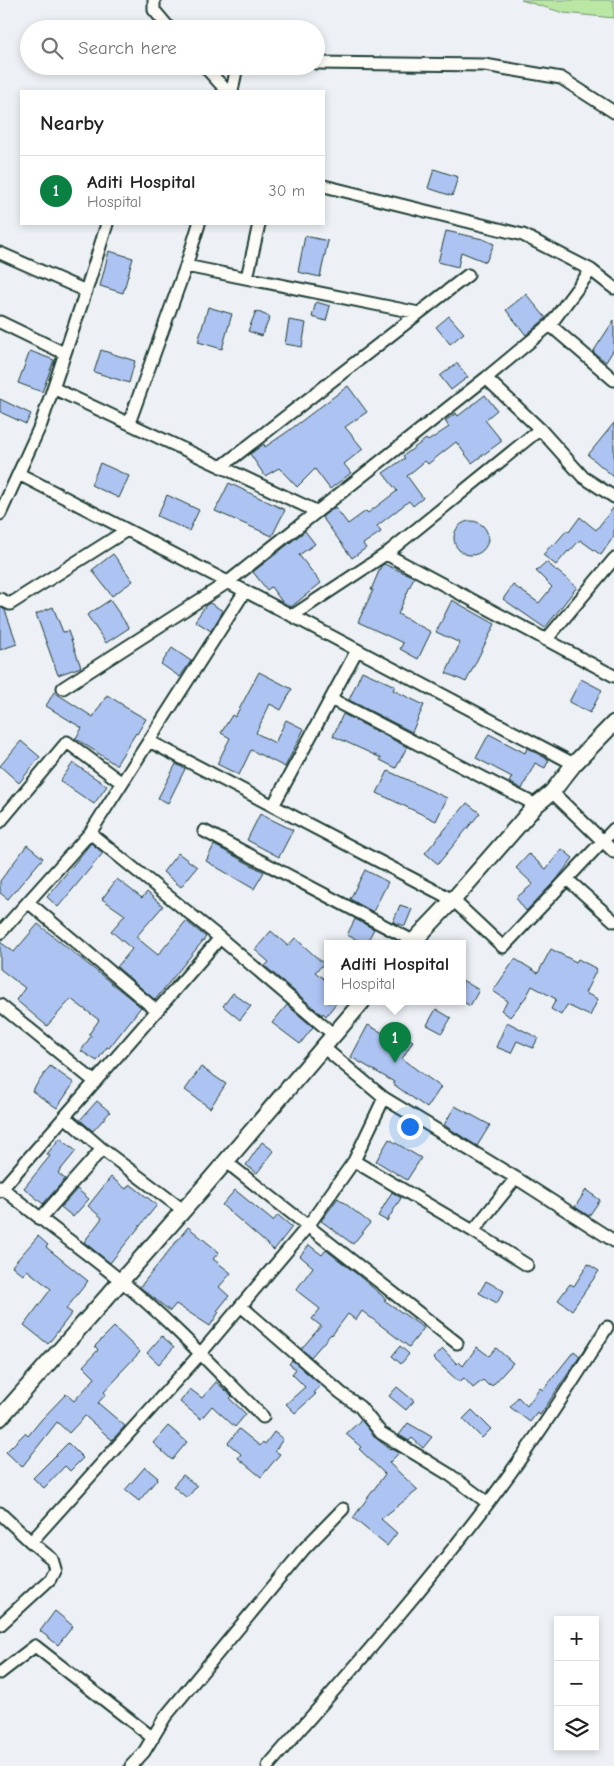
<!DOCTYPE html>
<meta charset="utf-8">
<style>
:root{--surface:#fff;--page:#f2f2f2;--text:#222;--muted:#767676;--line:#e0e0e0;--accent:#0b8043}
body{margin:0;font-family:"Comic Neue",sans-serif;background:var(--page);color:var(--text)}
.controls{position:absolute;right:15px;bottom:15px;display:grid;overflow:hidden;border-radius:0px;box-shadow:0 2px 8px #0003}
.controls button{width:45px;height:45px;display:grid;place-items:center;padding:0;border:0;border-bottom:1px solid var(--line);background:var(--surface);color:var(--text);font:25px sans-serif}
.you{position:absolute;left:409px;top:1126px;width:18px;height:18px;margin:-12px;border:4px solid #fff;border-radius:50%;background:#1a73e8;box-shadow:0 0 0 8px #1a73e833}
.badge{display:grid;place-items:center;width:32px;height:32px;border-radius:50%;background:var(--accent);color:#fff;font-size:16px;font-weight:700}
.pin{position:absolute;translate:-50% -41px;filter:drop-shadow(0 1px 2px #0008)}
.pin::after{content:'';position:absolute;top:26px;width:18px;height:15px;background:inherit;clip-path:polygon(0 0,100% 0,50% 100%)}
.popup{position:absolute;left:324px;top:940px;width:142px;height:65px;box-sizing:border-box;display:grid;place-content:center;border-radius:0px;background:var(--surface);filter:drop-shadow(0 1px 4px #0005);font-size:16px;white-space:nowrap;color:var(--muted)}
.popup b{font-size:19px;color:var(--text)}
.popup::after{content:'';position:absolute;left:50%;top:100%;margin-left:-10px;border:10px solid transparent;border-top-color:var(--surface)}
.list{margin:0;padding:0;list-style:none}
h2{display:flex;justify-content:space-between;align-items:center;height:65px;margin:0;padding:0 20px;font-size:21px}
h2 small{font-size:16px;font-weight:400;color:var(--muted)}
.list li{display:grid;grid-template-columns:32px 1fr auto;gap:15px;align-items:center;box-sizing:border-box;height:70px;padding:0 20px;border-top:1px solid var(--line)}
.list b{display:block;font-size:19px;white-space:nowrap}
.list p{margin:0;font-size:16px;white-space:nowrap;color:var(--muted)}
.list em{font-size:16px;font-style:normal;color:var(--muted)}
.icon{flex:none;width:28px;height:28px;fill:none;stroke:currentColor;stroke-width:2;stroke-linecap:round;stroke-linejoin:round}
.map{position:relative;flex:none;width:614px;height:1766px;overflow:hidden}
.search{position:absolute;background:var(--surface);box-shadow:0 2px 8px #0003;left:20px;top:20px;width:305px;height:55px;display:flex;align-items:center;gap:12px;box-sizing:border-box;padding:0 18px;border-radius:28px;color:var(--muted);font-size:19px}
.panel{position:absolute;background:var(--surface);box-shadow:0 2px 8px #0003;left:20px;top:90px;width:305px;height:135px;border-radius:0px}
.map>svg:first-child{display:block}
.green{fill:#bbe7a5;stroke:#6d926c}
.building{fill:#adc3f2;stroke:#1f3d34}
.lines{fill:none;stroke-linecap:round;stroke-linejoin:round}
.street-casing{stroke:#1f3d34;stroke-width:15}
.secondary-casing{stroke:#1f3d34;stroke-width:19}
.street{stroke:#fdfcf7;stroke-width:11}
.secondary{stroke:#fdfcf7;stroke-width:15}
</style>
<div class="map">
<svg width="614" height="1766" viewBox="0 0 614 1766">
<rect width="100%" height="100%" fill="#edf1f6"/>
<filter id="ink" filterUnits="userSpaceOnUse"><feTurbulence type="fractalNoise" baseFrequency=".02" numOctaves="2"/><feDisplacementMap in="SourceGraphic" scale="10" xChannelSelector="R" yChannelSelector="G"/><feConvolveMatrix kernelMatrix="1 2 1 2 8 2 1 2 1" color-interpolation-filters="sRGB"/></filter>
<g filter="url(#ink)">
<path class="green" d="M521,0H614V18L564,13Z"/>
<path class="building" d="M434,169L458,177L452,196L428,188Z
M446,231L483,239L494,244L486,262L461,252L458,267L438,262Z
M305,236L328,241L320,277L298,272Z
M109,251L133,258L123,293L100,286Z
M526,294L546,318L526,335L506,310Z
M316,302L330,306L326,321L312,317Z
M208,307L232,314L222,349L198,342Z
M256,311L270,317L262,336L248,331Z
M449,316L464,333L450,344L436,327Z
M289,320L306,323L302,347L285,344Z
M614,320V349L606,362L593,352Z
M101,350L135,361L129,383L94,372Z
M30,351L54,360L42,392L18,383Z
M457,363L468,377L451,390L440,376Z
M348,386L367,412L345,427L363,449L344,464L351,473L330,489L315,469L297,487L279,468L265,476L250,454L264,444L265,447L287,432Z
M485,395L497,410L485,420L502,441L472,463L456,442L428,464L425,461L407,476L423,498L413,506L409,501L377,526L381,532L363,544L366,548L352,558L322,517L335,507L348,524L366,511L368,513L397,491L383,473L405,458L403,456L426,439L428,441L449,427L445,421L456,413L458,416Z
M0,399L31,414L26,424L0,412Z
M614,423V477L588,455Z
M100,463L129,476L119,498L91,485Z
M229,483L285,510L272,536L215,511Z
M167,495L199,510L189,531L157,516Z
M614,507V536L601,555L580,540L569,552L568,551L556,565L543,555L552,544L554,545L567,530L569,532L580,517L596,530Z
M454 538a17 17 0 1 1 34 0a17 17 0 1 1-34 0Z
M305,531L315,544L299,555L321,583L291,607L283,603L271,587L267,590L253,572Z
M113,554L133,581L112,596L92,570Z
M546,562L577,587L545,628L503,599L513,585L539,603L552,587L536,571Z
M384,564L414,577L398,614L431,632L418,659L400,649L403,643L358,622L373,590H371L381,566Z
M110,600L129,628L106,643L87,615Z
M452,600L495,624L466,682L446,673L460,643L436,632Z
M210,603L223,611L211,631L195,621L206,605Z
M0,607L5,610L17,644L0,650Z
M53,607L63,632L68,631L81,667L58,675L36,614Z
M172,648L191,661L180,677L161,664Z
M362,671L395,686L393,690L424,705L412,732L349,700Z
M259,672L292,689L281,710L270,704L256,733L275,743L286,720L304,729L285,767L251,750L239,775L217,764L230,738L221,733L232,715L235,717Z
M581,679L602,690L590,713L569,702Z
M54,692L93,717L107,695L123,705V706L146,719L137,734L136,733L116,765L75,738H76L82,728L46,706Z
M343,714L407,747L396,768L380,760L381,758L333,736Z
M489,734L525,753L527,748L549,760L545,768L535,763L522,789L509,782L512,777L476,758Z
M21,741L40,757L19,783L0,766Z
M73,763L107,786L94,804L60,781Z
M176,764L185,769L168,803L158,798Z
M388,771L447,798L436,821L377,793Z
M467,803L480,813L438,864L425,853Z
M260,814L293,830L279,857L247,840Z
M91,843L103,853L58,907L47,897Z
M27,845L43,858L8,899L0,893V881Z
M214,845L264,872L254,889L206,861Z
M562,849L573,858L557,879L526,911L516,898L533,884L516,868L529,854L546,869Z
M178,853L197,867L181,887L163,872Z
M365,870L388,882L373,912L350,899Z
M117,879L142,898L147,892L163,906L136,937L158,955L186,921L206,937L155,1000L117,967L132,949L111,931L125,915L102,899Z
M400,905L412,909L405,926L393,922Z
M355,919L374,929L366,944L347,935Z
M38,924L141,1007L109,1048L107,1047L97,1061L81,1051L91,1036L89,1034L99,1020L71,999L47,1026L16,1000L25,988L0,969V942L14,952Z
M271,931L288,946L295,938L324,964L315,972L328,982V1002H337L326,1016L323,1013L322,1015L265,966L269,962L255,950Z
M551,949L576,962L578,959L597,969L585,993L598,999L590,1016L567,1005L561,1015L551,1009L556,999L532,986L526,997L510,1017L501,1010L508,1001L493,991L515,959L538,973Z
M462,980L479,990L470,1006L462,1001Z
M233,993L251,1006L240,1020L223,1006Z
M287,1005L313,1027L300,1044L272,1023Z
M436,1009L451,1018L442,1033L427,1025Z
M507,1022L538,1038L533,1048L517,1041L511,1053L496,1047Z
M368,1025L394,1039L397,1033L413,1041L402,1059L441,1087L427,1108L393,1084L394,1082L351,1057Z
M50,1066L74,1083L57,1108L32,1091Z
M201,1067L226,1084L210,1108L185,1090Z
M97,1101L110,1112L93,1131L80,1120Z
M455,1106L490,1125L477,1146L444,1125Z
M60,1138L76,1151L58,1173L65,1179L43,1204L24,1188L50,1156L47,1154Z
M389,1139L421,1158L407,1180L376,1161Z
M262,1142L274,1151L257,1173L246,1165Z
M111,1177L126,1189L130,1184L157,1205L110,1263L84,1242L102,1218L88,1206Z
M77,1189L89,1199L73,1217L61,1207Z
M235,1190L273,1221L278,1215L292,1227L274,1250L222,1205Z
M586,1190L600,1200L589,1216L575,1207Z
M392,1192L401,1198L387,1221L378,1216Z
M338,1198L370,1223L353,1244L321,1221Z
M188,1227L219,1252L213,1259L231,1273L219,1287L229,1296L217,1311L219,1312L210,1326L176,1304L170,1311L140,1287Z
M38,1236L48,1245L46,1247L88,1281L66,1309L72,1313L48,1344L24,1325L51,1289L27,1270L23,1275L12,1266Z
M309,1245L322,1255L326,1250L358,1275L386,1299L384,1300L424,1328L409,1347L362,1311L356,1320L348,1314L332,1335L331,1334L311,1357L301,1349L321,1326L312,1319L320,1309L296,1290L313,1267L300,1256Z
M588,1264L599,1271L572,1310L558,1300L570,1284L574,1286Z
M486,1281L504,1291L497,1303L479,1293Z
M114,1327L140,1352L119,1374L120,1375L104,1392L106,1394L98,1403L125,1426L112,1440L85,1416L69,1433L57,1422L22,1467L6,1452L25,1433L28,1436L41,1420L66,1394L74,1401L95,1378L83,1366L98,1350L95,1346Z
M162,1336L174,1347L159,1364L147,1353Z
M400,1346L409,1354L401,1364L392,1356Z
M477,1347L489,1356L496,1348L513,1363L492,1386L490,1384L489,1386L483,1380L473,1388L464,1378L459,1382L433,1358L443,1349L457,1364L459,1362L463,1366Z
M574,1351L580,1356L540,1415L537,1413L530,1422L510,1407L518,1397L527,1406L540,1388L543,1390Z
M292,1360L321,1385L314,1393L316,1394L295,1413L286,1404L305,1387L292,1374L296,1369L289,1364Z
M216,1382L232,1396L230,1399L246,1414L235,1427L212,1406L201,1419L180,1402L190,1389L202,1398Z
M397,1387L414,1401L406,1410L389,1396Z
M472,1410L491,1429L482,1438L463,1419Z
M361,1420L377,1439L390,1449L391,1448L399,1453L389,1463L418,1490L381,1519L397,1533L387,1546L353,1518L385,1474L359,1449L361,1447L346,1434Z
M408,1423L432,1437L423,1448L412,1438L409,1441L399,1435Z
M168,1426L187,1442L172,1460L153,1443Z
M239,1429L260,1446L263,1442L265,1444L274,1432L283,1439L275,1451L280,1454L261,1477L238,1458L241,1454L228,1443Z
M68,1443L83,1458L70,1471L65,1466L44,1488L33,1478Z
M145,1467L158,1478L139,1501L125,1490Z
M183,1475L197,1486L187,1498L173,1486Z
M55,1611L73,1626L58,1645L40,1631Z"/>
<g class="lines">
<g class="street-casing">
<path id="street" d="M154,0V10L170,29
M316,63L485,65L561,78L614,112
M204,66L227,91
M232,91L237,66
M324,186L523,235L591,270
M0,253L86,291
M186,266L419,313
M247,278L259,224
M614,288L591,270L550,325L614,380
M0,322L64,353
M53,388L316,511
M129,423L186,266L199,224
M540,429L583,477L614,497
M221,467L468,275
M19,474L245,591
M0,514L41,424L86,291L107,224
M386,554L540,429L486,378
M0,599L10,604L127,530
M292,616L386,554L614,676
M546,640L614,559
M63,688L228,582L486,378L550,325
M331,699L536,805
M149,741L453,900L503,947L614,829
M552,792L614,852
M273,806L357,650
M0,822L67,742L122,783
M204,831L413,941
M90,833L220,938L334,1035
M567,879L614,921
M28,902L157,1011
M0,933L90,833L245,591L574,764
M0,1005L95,1082
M323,1047L384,1098L516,1178L614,1241
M65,1117L102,1149L183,1210
M225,1161L457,1343
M354,1161L384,1098
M0,1186C39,1219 81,1248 120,1280C171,1321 216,1370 263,1417
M0,1191L220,938
M40,1219L102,1149
M473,1231L516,1178
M241,1306L341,1393L360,1407L381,1433L450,1475L488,1503
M0,1513L31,1542L201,1353L308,1226L354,1161L473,1231L527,1265
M0,1625L50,1579L55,1569L52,1559L31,1542
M0,1673L35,1646L153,1738
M131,1766L144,1752L165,1717L304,1549L343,1509
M268,1766C343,1680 420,1594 489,1502C531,1446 570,1387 607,1327"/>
</g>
<g class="secondary-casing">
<path id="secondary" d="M411,944L453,900L536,805L552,792L574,764L614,723
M0,1418L204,1187L362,1002"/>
</g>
<use href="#street" class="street"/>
<use href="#secondary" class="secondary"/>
</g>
</g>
</svg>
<div class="controls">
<button>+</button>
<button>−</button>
<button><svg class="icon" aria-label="layers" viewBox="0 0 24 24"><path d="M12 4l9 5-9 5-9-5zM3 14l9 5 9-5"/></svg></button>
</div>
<div class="you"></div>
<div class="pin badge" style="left:395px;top:1063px">1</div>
<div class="popup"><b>Aditi Hospital</b>Hospital</div>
<div class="search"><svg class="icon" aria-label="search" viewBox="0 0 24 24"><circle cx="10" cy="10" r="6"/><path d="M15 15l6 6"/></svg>Search here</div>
<section class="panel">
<h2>Nearby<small></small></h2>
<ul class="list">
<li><span class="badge">1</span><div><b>Aditi Hospital</b><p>Hospital</p></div><em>30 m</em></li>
</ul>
</section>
</div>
